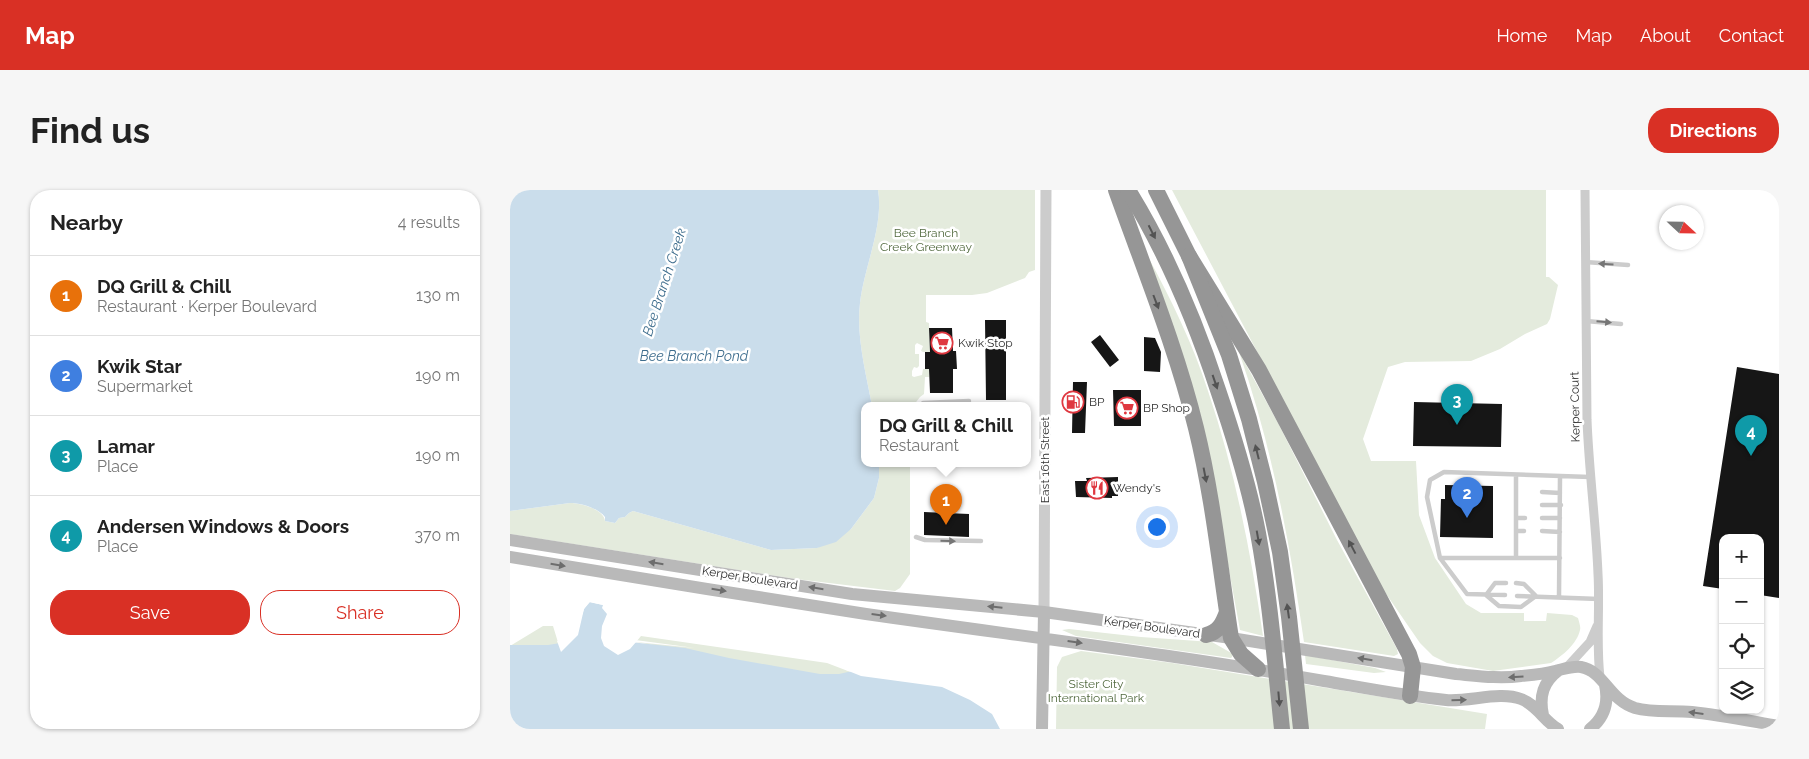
<!DOCTYPE html>
<meta charset="utf-8">
<style>
:root{--surface:#fff;--page:#f6f6f6;--text:#222;--muted:#767676;--line:#e0e0e0;--accent:#d93025}
body{margin:0;font-family:Raleway,sans-serif;background:var(--page);color:var(--text)}
.controls{position:absolute;right:15px;bottom:15px;display:grid;overflow:hidden;border-radius:10px;box-shadow:0 1px 4px #0004}
.controls button{width:45px;height:45px;display:grid;place-items:center;padding:0;border:0;border-bottom:1px solid var(--line);background:var(--surface);color:var(--text);font:25px sans-serif}
.compass{position:absolute;left:1149px;top:15px;width:45px;height:45px;border-radius:50%;background:var(--surface);box-shadow:0 1px 4px #0004;rotate:112deg}
.you{position:absolute;left:646px;top:336px;width:18px;height:18px;margin:-12px;border:4px solid #fff;border-radius:50%;background:#1a73e8;box-shadow:0 0 0 8px #1a73e833}
.badge{display:grid;place-items:center;width:32px;height:32px;border-radius:50%;background:var(--accent);color:#fff;font-size:16px;font-weight:700}
.pin{position:absolute;translate:-50% -41px;filter:drop-shadow(0 1px 2px #0008)}
.pin::after{content:'';position:absolute;top:26px;width:18px;height:15px;background:inherit;clip-path:polygon(0 0,100% 0,50% 100%)}
.popup{position:absolute;left:351px;top:212px;width:170px;height:65px;box-sizing:border-box;display:grid;place-content:center;border-radius:10px;background:var(--surface);filter:drop-shadow(0 1px 4px #0005);font-size:16px;white-space:nowrap;color:var(--muted)}
.popup b{font-size:19px;color:var(--text)}
.popup::after{content:'';position:absolute;left:50%;top:100%;margin-left:-10px;border:10px solid transparent;border-top-color:var(--surface)}
.list{margin:0;padding:0;list-style:none}
h2{display:flex;justify-content:space-between;align-items:center;height:65px;margin:0;padding:0 20px;font-size:21px}
h2 small{font-size:16px;font-weight:400;color:var(--muted)}
.list li{display:grid;grid-template-columns:32px 1fr auto;gap:15px;align-items:center;box-sizing:border-box;height:80px;padding:0 20px;border-top:1px solid var(--line)}
.list b{display:block;font-size:19px;white-space:nowrap}
.list p{margin:0;font-size:16px;white-space:nowrap;color:var(--muted)}
.list em{font-size:16px;font-style:normal;color:var(--muted)}
.actions{display:flex;gap:10px;padding:15px 20px}
.actions a{flex:1;padding:11px 0;border:1px solid var(--accent);border-radius:20px;text-align:center;font-size:18px;color:var(--accent)}
.actions .main{background:var(--accent);color:#fff}
.icon{flex:none;width:28px;height:28px;fill:none;stroke:currentColor;stroke-width:2;stroke-linecap:round;stroke-linejoin:round}
.map{position:relative;flex:none;width:1269px;height:539px;overflow:hidden;border-radius:20px}
header{display:flex;align-items:center;gap:30px;box-sizing:border-box;height:70px;padding:0 25px;background:var(--accent);color:#fff}
header strong{font-size:24px}
nav{display:flex;gap:28px;margin-inline-start:auto;font-size:18px}
.intro{display:flex;align-items:center;justify-content:space-between;box-sizing:border-box;height:120px;padding:0 30px}
h1{margin:0;font-size:35px}
.button{padding:12px 22px;border-radius:20px;background:var(--accent);color:#fff;font-size:18px;font-weight:700}
main{display:flex;gap:30px;padding:0 30px}
aside{flex:1;background:var(--surface);border-radius:20px;box-shadow:0 1px 4px #0004}
.map>svg:first-child{display:block}
.green{fill:#e4ebdd}
.water{fill:#caddeb}
.pier{fill:#fff}
.building{fill:#161616}
.lines{fill:none;stroke-linecap:round;stroke-linejoin:round}
.service{stroke:#ccc;stroke-width:4.5}
.minor{stroke:#ccc;stroke-width:9}
.tertiary{stroke:#ccc;stroke-width:11}
.secondary{stroke:#b9b9b9;stroke-width:12}
.motorway{stroke:#969696;stroke-width:16}
.motorway-bridge{stroke:#969696;stroke-width:16}
.oneway{fill:#535353}
.oneway2{fill:#767676}
.oneway3{fill:#6d6d6d}
.labels{text-anchor:middle;dominant-baseline:central;stroke-width:5;stroke-linejoin:round;paint-order:stroke}
.park-label{font-size:12px;fill:#51693e;stroke:#fff}
.poi-label{font-size:12px;fill:#2f2f2f;stroke:#fff;text-anchor:start}
.street-label{font-size:12px;fill:#2f2f2f;stroke:#fff}
.water-label{font-size:14px;font-style:italic;fill:#3f6e8e;stroke:#fff}
</style>
<header>
<strong>Map</strong>
<nav><a>Home</a><a>Map</a><a>About</a><a>Contact</a></nav>
</header>
<div class="intro"><h1>Find us</h1><a class="button">Directions</a></div>
<main>
<aside>
<h2>Nearby<small>4 results</small></h2>
<ul class="list">
<li><span class="badge" style="background:#e8710a">1</span><div><b>DQ Grill &amp; Chill</b><p>Restaurant · Kerper Boulevard</p></div><em>130 m</em></li>
<li><span class="badge" style="background:#3f7fe0">2</span><div><b>Kwik Star</b><p>Supermarket</p></div><em>190 m</em></li>
<li><span class="badge" style="background:#0f9aa8">3</span><div><b>Lamar</b><p>Place</p></div><em>190 m</em></li>
<li><span class="badge" style="background:#0f9aa8">4</span><div><b>Andersen Windows &amp; Doors</b><p>Place</p></div><em>370 m</em></li>
</ul>
<div class="actions"><a class="main">Save</a><a>Share</a></div>
</aside>
<div class="map">
<svg width="1269" height="539" viewBox="0 0 1269 539">
<rect width="100%" height="100%" fill="#fff"/>
<path class="green" d="M368,0H525V80L519,82L515,88L477,103L462,105H416V132L419,133L420,162H413L411,161L413,156L407,153L405,155V164H409V176L407,178L404,177L402,181V186L404,187L412,185L413,179H419V187H415L414,204L410,207L403,216H362C356,183 346,147 350,113C354,77 374,36 368,0Z
M662,0H1036V87H1039L1048,95L1040,129L1037,134L1015,144L990,159L961,171L895,172L878,177L853,249L861,271H906L909,325L925,368L956,414L971,423H1014V431H1036L1037,423L1062,425L1068,428C1069,432 1071,437 1070,440C1067,454 1052,466 1041,473L983,481L937,473L923,466L910,453L870,395Z
M637,65C661,109 683,154 698,201C725,281 741,363 753,446L730,440L715,358Z
M729,162L768,233L827,350L887,459L888,464L884,466L794,452C780,354 762,256 729,162Z
M369,274H400V384L390,398L385,401L286,389L0,344V321L60,313C70,313 94,319 95,331L105,333L109,328L115,327L119,323L123,321L261,360L307,358L341,339L364,308L369,288Z
M33,436H43L51,462L0,456Z
M559,439L631,447L702,452L723,464L722,467L721,468L566,446L552,440Z
M131,446L317,473L351,486L332,489L126,452Z
M571,461L662,473L977,524L975,539H546L547,477L552,467Z
M795,465L865,478L876,482L864,483L796,474Z"/>
<path class="water" d="M0,0H368C374,36 354,77 350,113C346,147 356,183 362,216H355V274H369V288L364,308L341,339L326,352L307,358L261,360L123,321L119,323L115,327L109,328L105,333L95,331V327C88,318 71,313 60,313L0,321Z
M79,412L93,415L98,419L96,439L102,450L175,458L219,468L310,484H329L347,480L419,487L478,508L497,539H0V455H38L50,453L66,444L74,419Z"/>
<path class="pier" d="M79,409L94,412L103,422L98,439L103,447L185,458L126,452L120,459L108,465L94,456L91,448L92,436L97,424L92,418L93,415L80,412L74,419L68,445L51,462L47,451L59,447L64,443L71,418Z
M346,478L419,485L446,492L479,506L488,513L499,539H490L482,524L460,510L432,497L351,486L336,480Z"/>
<path class="building" d="M475,130H496V210H476Z
M419,138H442L443,161H446L447,179H443V203H420L419,179H415V162H420Z
M590,145L609,170L600,177L581,152Z
M634,147L645,148L651,162L650,182L634,181Z
M1227,177L1269,184V408L1250,405V348H1213V399L1193,396Z
M563,192H577L575,243H562Z
M603,200H631V236H604Z
M904,212L992,214L991,257L903,256Z
M608,287V306H602V308L566,307L565,291H577L576,288Z
M935,295L983,296V348L930,347L931,309H935Z
M414,322L459,324V347L414,345Z"/>
<g class="lines">
<path class="service" d="M1075,72L1118,75
M1076,131L1111,134
M410,216L413,213L459,211
M1006,285V368
M1032,302L1050,303
M1032,315H1051
M1006,328H1015
M1032,328H1050
M1006,341H1014
M1032,341L1050,342
M406,347L415,350L471,351
M930,368H1050
M996,393H985L976,405L989,416L1011,417L1026,406L1014,394L1006,393
M995,405L957,404L930,368L917,307L920,290L934,282L1080,287
M1007,406L1089,409
M1049,407L1050,287"/>
<path class="minor" d="M1075,0L1077,230C1079,282 1086,333 1088,384C1090,418 1086,453 1090,487
M1057,477L1080,452L1087,436"/>
<path class="tertiary" d="M534,422L536,0"/>
<path class="secondary" d="M0,350L342,404L534,422L721,448L946,484C968,486 990,489 1011,486C1022,485 1034,484 1045,481C1054,479 1062,476 1071,477C1094,481 1099,510 1125,518C1143,523 1163,520 1182,522C1211,525 1240,531 1269,536
M0,367C119,386 237,406 356,424C509,446 662,464 814,491C855,498 895,506 936,510C959,512 990,501 1011,509C1027,515 1034,531 1048,539
M1033,525C1029,506 1033,492 1049,480
M532,539L534,422
M1080,539C1094,528 1099,513 1095,495"/>
<path class="motorway" d="M606,0C634,79 666,157 686,238C703,307 710,378 721,448L731,464L748,479
M646,0L679,66L749,180L899,464L903,477L900,506
M696,445C709,442 713,433 717,422"/>
<path class="motorway-bridge" d="M618,0C657,63 685,130 708,200C724,247 739,295 748,343C760,408 765,473 772,539
M679,66L719,165L739,229L755,292L770,362L779,427L791,539"/>
</g>
<defs><path id="oneway-solid" d="M-6-.8H1V-3.2L6.5 0L1 3.2V.8H-6Z" transform="scale(1.25)"/></defs>
<g class="oneway">
<use href="#oneway-solid" transform="translate(642 42) rotate(63)"/>
<use href="#oneway-solid" transform="translate(646 112) rotate(69)"/>
<use href="#oneway-solid" transform="translate(705 192) rotate(71)"/>
<use href="#oneway-solid" transform="translate(747 262) rotate(-104)"/>
<use href="#oneway-solid" transform="translate(695 285) rotate(79)"/>
<use href="#oneway-solid" transform="translate(748 348) rotate(80)"/>
<use href="#oneway-solid" transform="translate(842 357) rotate(-118)"/>
<use href="#oneway-solid" transform="translate(778 421) rotate(-98)"/>
<use href="#oneway-solid" transform="translate(769 509) rotate(85)"/>
</g>
<g class="oneway2">
<use href="#oneway-solid" transform="translate(1096 74) rotate(-176)"/>
<use href="#oneway-solid" transform="translate(1094 132) rotate(5)"/>
<use href="#oneway-solid" transform="translate(438 351) rotate(1)"/>
</g>
<g class="oneway3">
<use href="#oneway-solid" transform="translate(146 373) rotate(-171)"/>
<use href="#oneway-solid" transform="translate(48 375) rotate(9)"/>
<use href="#oneway-solid" transform="translate(306 398) rotate(-171)"/>
<use href="#oneway-solid" transform="translate(209 400) rotate(9)"/>
<use href="#oneway-solid" transform="translate(485 417) rotate(-174)"/>
<use href="#oneway-solid" transform="translate(369 425) rotate(7)"/>
<use href="#oneway-solid" transform="translate(565 452) rotate(8)"/>
<use href="#oneway-solid" transform="translate(855 469) rotate(-171)"/>
<use href="#oneway-solid" transform="translate(1006 487) rotate(176)"/>
<use href="#oneway-solid" transform="translate(949 510) rotate(-1)"/>
<use href="#oneway-solid" transform="translate(1186 523) rotate(-173)"/>
</g>
<defs>
<g id="supermarket-ring" transform="scale(1.125)"><circle r="9.5" fill="#fff" stroke="#df3840" stroke-width="1.5"/><path d="M-6-5.5h2.5l.6 2H6L4.5 2H-2.5L-4.4-4H-6ZM-1.5 3.2a1.3 1.3 0 1 0 .1 0ZM3 3.2a1.3 1.3 0 1 0 .1 0Z" fill="#df3840"/></g>
<g id="fuel-ring" transform="scale(1.125)"><circle r="9.5" fill="#fff" stroke="#df3840" stroke-width="1.5"/><path d="M-5.5-6h7V0h2V4h1.3V-2.5L3-4.5l.8-.8L6-3V5H2.5V1h-1V6h-7ZM-4.2-4.7v3.2H.2V-4.7Z" fill="#df3840"/></g>
<g id="restaurant-ring" transform="scale(1.125)"><circle r="9.5" fill="#fff" stroke="#df3840" stroke-width="1.5"/><path d="M-5-6h1v4h1v-4h1v4h1v-4h1v5L-1.5 .5V6h-2V.5L-5-1ZM5-6V6H3V1.5H1.5Q1.5-4 5-6Z" fill="#df3840"/></g>
</defs>
<g fill-rule="evenodd">
<use href="#supermarket-ring" x="432" y="153"/>
<use href="#fuel-ring" x="563" y="212"/>
<use href="#supermarket-ring" x="617" y="218"/>
<use href="#restaurant-ring" x="587" y="298"/>
</g>
<g class="labels">
<g class="park-label">
<text x="416" y="43">Bee Branch<tspan x="416" dy="14">Creek Greenway</tspan></text>
<text x="586" y="494">Sister City<tspan x="586" dy="14">International Park</tspan></text>
</g>
<g class="poi-label">
<text x="448" y="153">Kwik Stop</text>
<text x="579" y="212">BP</text>
<text x="633" y="218">BP Shop</text>
<text x="603" y="298">Wendy's</text>
</g>
<g class="street-label">
<text transform="translate(1065 217) rotate(-91)">Kerper Court</text>
<text transform="translate(535 270) rotate(-90)">East 16th Street</text>
<text transform="translate(240 388) rotate(9)">Kerper Boulevard</text>
<text transform="translate(642 437) rotate(8)">Kerper Boulevard</text>
</g>
<g class="water-label">
<text transform="translate(154 92) rotate(-72)">Bee Branch Creek</text>
<text x="184" y="166">Bee Branch Pond</text>
</g>
</g>
</svg>
<div class="controls">
<button>+</button>
<button>−</button>
<button><svg class="icon" aria-label="locate" viewBox="0 0 24 24"><circle cx="12" cy="12" r="6"/><path d="M12 2v4M12 18v4M2 12h4M18 12h4"/></svg></button>
<button><svg class="icon" aria-label="layers" viewBox="0 0 24 24"><path d="M12 4l9 5-9 5-9-5zM3 14l9 5 9-5"/></svg></button>
</div>
<svg class="compass" viewBox="-18 -18 36 36"><path d="M0-13l5 13h-10z" fill="#e53935"/><path d="M0 13l5-13h-10z" fill="#767676"/></svg>
<div class="you"></div>
<div class="pin badge" style="left:436px;top:335px;background:#e8710a">1</div>
<div class="popup"><b>DQ Grill &amp; Chill</b>Restaurant</div>
<div class="pin badge" style="left:957px;top:328px;background:#3f7fe0">2</div>
<div class="pin badge" style="left:947px;top:235px;background:#0f9aa8">3</div>
<div class="pin badge" style="left:1241px;top:266px;background:#0f9aa8">4</div>
</div>
</main>
